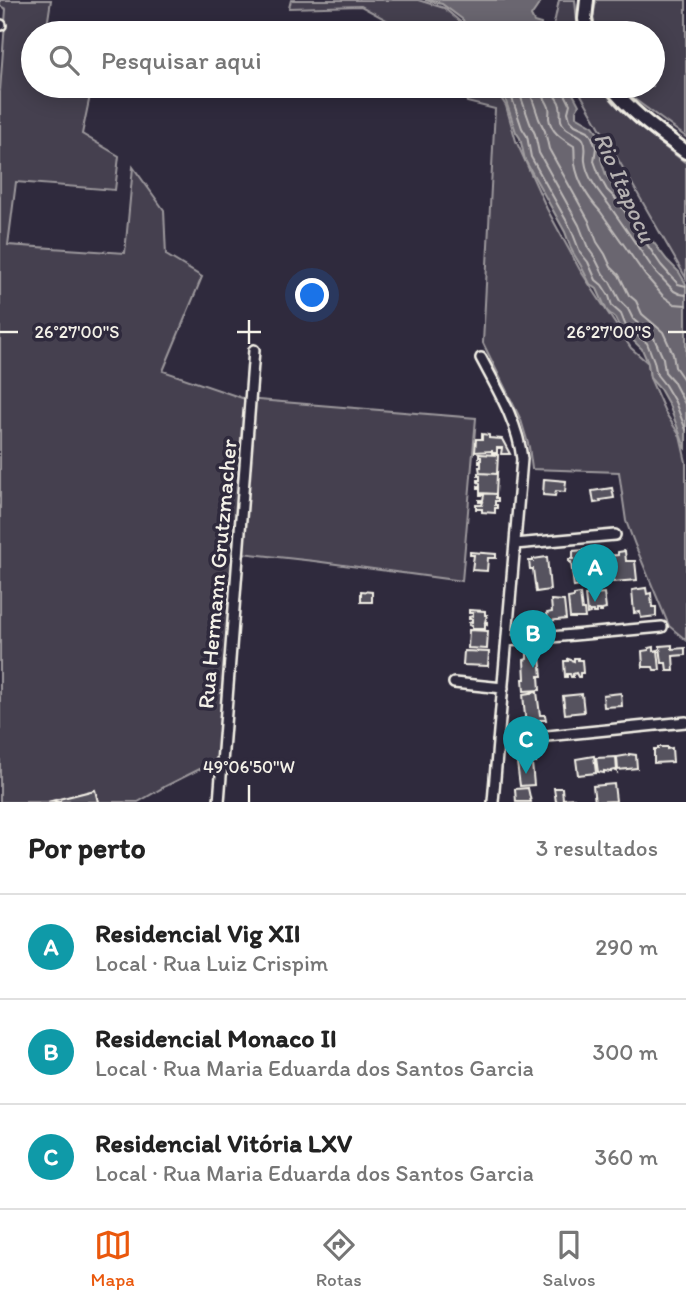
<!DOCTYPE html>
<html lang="pt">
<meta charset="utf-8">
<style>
:root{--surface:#fff;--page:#f6f6f6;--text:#222;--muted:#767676;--line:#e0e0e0;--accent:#ea580c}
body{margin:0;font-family:Itim,sans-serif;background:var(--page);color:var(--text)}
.you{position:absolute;left:313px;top:296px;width:24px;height:24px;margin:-18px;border:5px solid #fff;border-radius:50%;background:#1a73e8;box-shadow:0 0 0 10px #1a73e833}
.badge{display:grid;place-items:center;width:46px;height:46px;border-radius:50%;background:var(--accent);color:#fff;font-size:23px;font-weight:700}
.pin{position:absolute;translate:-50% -58px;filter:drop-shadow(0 2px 4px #0008)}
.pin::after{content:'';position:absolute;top:37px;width:24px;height:21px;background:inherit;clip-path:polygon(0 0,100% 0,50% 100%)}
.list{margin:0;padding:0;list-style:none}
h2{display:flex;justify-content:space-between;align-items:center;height:91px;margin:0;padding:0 28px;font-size:30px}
h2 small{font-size:23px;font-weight:400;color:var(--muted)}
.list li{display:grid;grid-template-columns:46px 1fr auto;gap:21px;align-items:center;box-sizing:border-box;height:105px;padding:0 28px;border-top:2px solid var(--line)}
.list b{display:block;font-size:26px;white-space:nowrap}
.list p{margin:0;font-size:23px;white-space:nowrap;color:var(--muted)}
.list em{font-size:23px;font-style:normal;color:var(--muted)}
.icon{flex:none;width:38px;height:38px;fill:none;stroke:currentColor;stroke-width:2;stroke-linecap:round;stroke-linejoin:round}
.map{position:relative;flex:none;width:686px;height:802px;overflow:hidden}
.search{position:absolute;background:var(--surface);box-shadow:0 4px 18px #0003;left:21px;right:21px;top:21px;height:77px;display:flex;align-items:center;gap:18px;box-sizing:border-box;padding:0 24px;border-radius:38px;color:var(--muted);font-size:26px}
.sheet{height:406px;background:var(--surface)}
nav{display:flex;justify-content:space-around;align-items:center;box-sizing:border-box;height:98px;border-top:2px solid var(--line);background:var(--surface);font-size:19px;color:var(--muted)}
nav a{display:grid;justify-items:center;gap:4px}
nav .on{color:var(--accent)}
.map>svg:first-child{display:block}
.green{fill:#454050;stroke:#9c989c;stroke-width:2}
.water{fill:#6a6670;stroke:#a19ea0;stroke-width:2}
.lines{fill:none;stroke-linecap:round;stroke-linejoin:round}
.shore{stroke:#bdb9b8;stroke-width:2}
.building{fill:#56525f;stroke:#f4f1e8;stroke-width:2}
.minor-casing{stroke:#f4f1e8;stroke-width:14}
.secondary-casing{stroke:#f4f1e8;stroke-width:18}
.minor{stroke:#2f2a3d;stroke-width:9}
.secondary{stroke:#2f2a3d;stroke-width:12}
.ticks{fill:none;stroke:#f4f1e8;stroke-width:2.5}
.labels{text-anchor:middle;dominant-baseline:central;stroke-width:7;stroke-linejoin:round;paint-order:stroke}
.street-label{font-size:23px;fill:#f4f1e8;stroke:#2f2a3d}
.water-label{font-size:24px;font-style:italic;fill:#b6b2b2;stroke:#2f2a3d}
.ticks-label{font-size:18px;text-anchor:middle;fill:#f4f1e8;stroke:#2f2a3d;stroke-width:7;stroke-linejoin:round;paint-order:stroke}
</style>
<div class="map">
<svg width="686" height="802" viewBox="0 0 686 802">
<rect width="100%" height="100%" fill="#2f2a3d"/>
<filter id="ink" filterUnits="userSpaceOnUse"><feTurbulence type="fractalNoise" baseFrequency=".0143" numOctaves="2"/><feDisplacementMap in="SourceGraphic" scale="14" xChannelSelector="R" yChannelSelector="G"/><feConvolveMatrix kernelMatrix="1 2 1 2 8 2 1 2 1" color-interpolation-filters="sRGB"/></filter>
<g filter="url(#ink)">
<path class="green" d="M0,0H51L46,33H33V86H92L82,134L119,156L115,190L16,182L8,245L125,253L133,167L164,210L166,255L202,277L163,371L245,399L476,418L462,581L314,561L233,552L222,750L214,762L166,786L138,802H98L95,790L48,802H0V91L6,9L0,6Z
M291,0H418L444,8L473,33H410L361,6L289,8Z
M559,0H575L578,33H552Z
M596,0H686V137L618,87L617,86H653V33H596L593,18Z
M462,86H498V93L506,106L516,141L547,209L580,270L631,348L648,363L650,378L665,412L680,436L686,462V640L669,626L635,545L626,521L619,472L532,469L529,447L521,420L483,343L495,109L467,102Z
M576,86H601C618,114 660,143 686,163V278Z"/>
<path class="water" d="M425,0H542L531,16L534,22L541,24L542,33H480L467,26L462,19L442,4Z
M501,86H565L571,90L579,105L576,110V116L593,126L596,130L603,145L601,159L606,175L651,239L667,260L679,272L686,284V450L669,405L660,389L650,378L648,363L642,349L620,328L615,318L607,311L597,289L590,284L581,266L572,251L565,232L525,160L520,138L516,132Z"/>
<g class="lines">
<path class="shore" d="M508,86L522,128L527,136L531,157L571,229L580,252L588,262L596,280L602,285L609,296L612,306L621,314L625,324L636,335L647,343L654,361L657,375L665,385L675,402L686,430
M517,86L530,123L535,134L539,153L579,225L588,248L595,258L603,274L610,282L620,301L628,309L633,319L654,338L663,358L665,372L673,381L686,406
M528,86L539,119L545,131L549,149L589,221L597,242L605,254L611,267L619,275L629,295L636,301L642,314L663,332L673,354L675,367L686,383
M541,86C542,98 545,97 549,107C550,110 549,114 549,118C551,133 563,139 574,146C575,152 574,158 575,164C578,181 588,198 600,211L645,275L663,296L674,304L686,305
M552,86C552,97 559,98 560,106C562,114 558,120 565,127C570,133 579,133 583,139C588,147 584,153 585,161C587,178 599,192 609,205L654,270L674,291L680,294L686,295
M561,86L562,92L566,96L570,104L568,112L570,120L575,125L588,131L592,137L596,148L594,161L600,177L607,190L617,200L661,265L678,284L686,286"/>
</g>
<path class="building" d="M482,434L489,435V438L502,439L510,454H501L502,448H497V453H492V451L475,452L476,439H482Z
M479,454L498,455L497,474L480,473L479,467H481V463H479V460L481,461V457H479Z
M478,473L497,474L496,494L480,493V489H478V486L480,487V483L478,482V480H480V476H478Z
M544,479L566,481L565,492L556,491L555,496L543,495Z
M612,488L614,498L600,500L601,502L594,503L592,491Z
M480,493L496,494V498H498V501H495V505H497V508H495V513L482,512V509H476V505H482L483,502H479V500H483L484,495H480Z
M584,550L586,567H579L580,586L574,587L571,562H569V559H573V551Z
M625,551L626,561H635L637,580L613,582L611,566L608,567L607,556L618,555V552Z
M470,552L496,554V558H488L487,571L472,570L474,555H470Z
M547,557L550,590L536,592L533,569H530L529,561H533V559Z
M646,588L647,594L651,593L652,607H656V616L641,618L640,612L634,613L632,590Z
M361,591L372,592V602H361Z
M604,593L606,609L602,610V612H600V610H596V613H593V611H589L590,613L587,614L585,595Z
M580,594L582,610H584L585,618H570L568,598L574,597V595Z
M551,600L564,601L566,619L548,621L547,613L552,612Z
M469,610L485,611V615H487L485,622H487V625L485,624V629H472V626L469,625V623L472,622V619H469V617L473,616V613H469Z
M469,630L488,631L487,649L468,648Z
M672,645V649L685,648V655L673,656L674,671H667L666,663H662L660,646Z
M654,647V651L658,650L660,670H654L653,667H643L642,651L649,650V648Z
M464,651L489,652L488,666L463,665Z
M535,652L536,659L540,658L542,676H539L540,690L524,691L523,679H525L524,660L527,659V653Z
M574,658H578V660H582L583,673H580V677H578L576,673L573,674V677H571L570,674H567V677H565L564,661H568V659L574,661Z
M537,692L540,715H545L546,720H540V725L526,727L523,694Z
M621,693L622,706L604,707L603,695Z
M582,694L584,712L565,714L563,696Z
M658,747H667V749L672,748L673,762L654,763V749H658Z
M535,753L536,763H532L534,785L520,786L516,755Z
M629,754L636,755L637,768L618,770L617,757L629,755Z
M594,756L596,773L578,775L576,759Z
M616,757L617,772L615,770L611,771V772L604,771V773L598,772L596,758Z
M614,784L616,801L595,802L593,786Z
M528,788L531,802H516L515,789Z
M554,788H562L563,799L574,798V802H556Z
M95,790L98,802H48L63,798Z"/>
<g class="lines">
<g class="minor-casing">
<path id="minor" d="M0,25H1
M481,358C498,390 518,423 522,459L493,802
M515,544L615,535
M507,641L662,627
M454,683L503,688
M498,741L686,722
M219,802L254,350"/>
</g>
<g class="secondary-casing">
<path id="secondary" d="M587,0L585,19L587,33
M611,86C631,113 659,132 686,152"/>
</g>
<use href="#minor" class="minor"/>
<use href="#secondary" class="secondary"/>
</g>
</g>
<path class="ticks" d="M249,320V344M0,332H18M237,332H261M668,332H686M249,785V802"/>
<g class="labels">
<g class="street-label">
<text transform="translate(217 574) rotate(-85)">Rua Hermann Grutzmacher</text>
</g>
<g class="water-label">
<text transform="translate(625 187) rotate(66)">Rio Itapocu</text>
</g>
</g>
<g class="ticks-label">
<text x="77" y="338">26°27'00"S</text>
<text x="609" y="338">26°27'00"S</text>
<text x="249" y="773">49°06'50"W</text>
</g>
</svg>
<div class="you"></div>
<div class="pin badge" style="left:595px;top:602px;background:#0f9aa8">A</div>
<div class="pin badge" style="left:533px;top:668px;background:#0f9aa8">B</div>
<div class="pin badge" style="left:526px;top:774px;background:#0f9aa8">C</div>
<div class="search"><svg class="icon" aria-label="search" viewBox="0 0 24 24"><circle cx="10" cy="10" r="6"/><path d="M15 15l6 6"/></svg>Pesquisar aqui</div>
</div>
<section class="sheet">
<h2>Por perto<small>3 resultados</small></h2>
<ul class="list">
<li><span class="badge" style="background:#0f9aa8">A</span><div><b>Residencial Vig XII</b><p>Local · Rua Luiz Crispim</p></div><em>290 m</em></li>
<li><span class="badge" style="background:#0f9aa8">B</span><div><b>Residencial Monaco II</b><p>Local · Rua Maria Eduarda dos Santos Garcia</p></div><em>300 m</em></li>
<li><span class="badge" style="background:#0f9aa8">C</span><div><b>Residencial Vitória LXV</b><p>Local · Rua Maria Eduarda dos Santos Garcia</p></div><em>360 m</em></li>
</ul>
</section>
<nav>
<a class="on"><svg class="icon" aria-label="map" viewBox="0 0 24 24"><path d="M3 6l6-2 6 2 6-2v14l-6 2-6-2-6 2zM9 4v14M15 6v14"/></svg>Mapa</a>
<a><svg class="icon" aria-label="directions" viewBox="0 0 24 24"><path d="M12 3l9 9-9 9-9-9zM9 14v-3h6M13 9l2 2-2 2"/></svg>Rotas</a>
<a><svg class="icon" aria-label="saved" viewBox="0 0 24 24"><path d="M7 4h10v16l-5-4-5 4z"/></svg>Salvos</a>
</nav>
